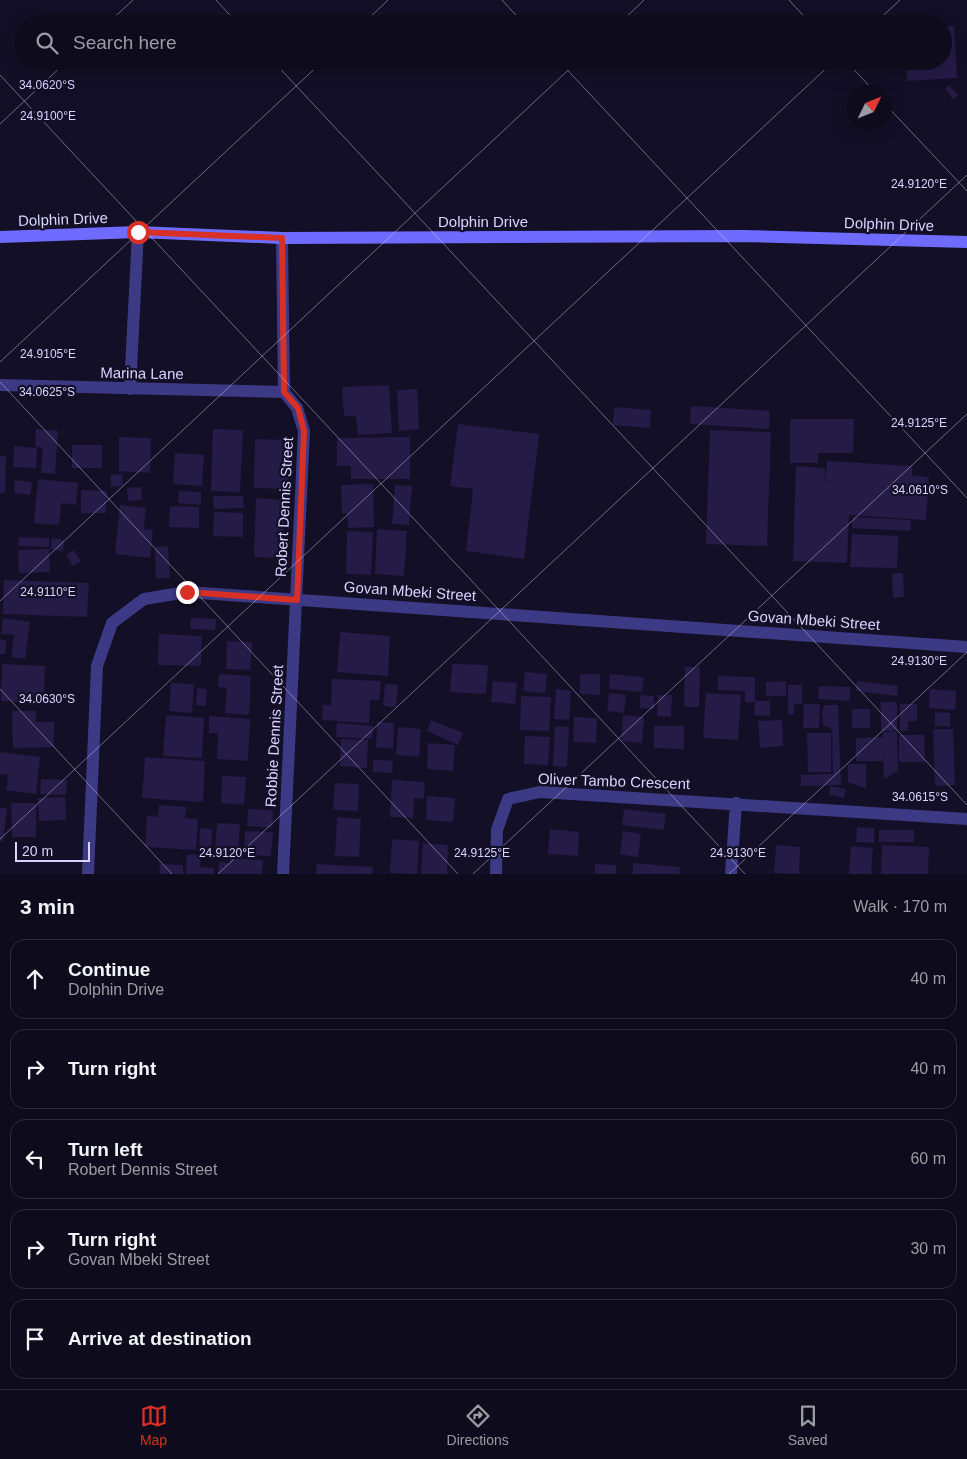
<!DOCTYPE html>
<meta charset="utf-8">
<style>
:root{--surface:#0e0b1c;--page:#1c1929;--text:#f1f3f6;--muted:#9b9ba3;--line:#2e2b3b;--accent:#d93025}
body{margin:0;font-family:Arial,sans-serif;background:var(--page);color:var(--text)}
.compass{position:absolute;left:847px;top:85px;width:45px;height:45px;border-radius:50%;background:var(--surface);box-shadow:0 5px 20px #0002;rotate:47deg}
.scale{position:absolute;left:15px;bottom:12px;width:75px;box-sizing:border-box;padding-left:5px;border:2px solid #d9d4ff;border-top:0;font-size:14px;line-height:18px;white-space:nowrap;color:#d9d4ff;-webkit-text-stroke:4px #130f26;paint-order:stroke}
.stop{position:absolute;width:15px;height:15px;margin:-11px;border:4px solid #d93025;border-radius:50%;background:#fff}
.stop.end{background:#d93025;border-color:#fff;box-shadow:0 1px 5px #0008}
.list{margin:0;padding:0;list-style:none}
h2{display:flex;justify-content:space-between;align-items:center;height:65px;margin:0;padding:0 20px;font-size:21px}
h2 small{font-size:16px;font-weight:400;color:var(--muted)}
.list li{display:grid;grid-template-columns:32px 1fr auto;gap:15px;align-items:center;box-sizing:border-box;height:80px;margin:0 10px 10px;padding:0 10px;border:1px solid var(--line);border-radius:15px}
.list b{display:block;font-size:19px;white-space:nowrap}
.list p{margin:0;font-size:16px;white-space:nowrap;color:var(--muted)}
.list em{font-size:16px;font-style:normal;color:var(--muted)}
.icon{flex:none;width:28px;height:28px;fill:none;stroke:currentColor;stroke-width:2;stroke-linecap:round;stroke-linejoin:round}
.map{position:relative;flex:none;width:967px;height:874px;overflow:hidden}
.search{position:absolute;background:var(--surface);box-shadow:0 5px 20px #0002;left:15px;right:15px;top:15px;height:55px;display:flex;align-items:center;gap:12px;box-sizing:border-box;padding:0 18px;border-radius:28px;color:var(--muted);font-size:19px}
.sheet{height:515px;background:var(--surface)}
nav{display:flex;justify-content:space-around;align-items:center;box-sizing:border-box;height:70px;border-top:1px solid var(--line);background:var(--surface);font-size:14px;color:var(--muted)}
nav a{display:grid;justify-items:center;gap:2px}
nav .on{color:var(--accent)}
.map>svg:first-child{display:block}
.building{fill:#241b47}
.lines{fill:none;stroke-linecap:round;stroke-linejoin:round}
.street{stroke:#3d3a85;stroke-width:12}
.secondary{stroke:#6f6bff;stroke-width:12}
.route{stroke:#d93025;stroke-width:6}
.ticks{fill:none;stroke:#d9d4ff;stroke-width:1;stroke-opacity:0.45}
.labels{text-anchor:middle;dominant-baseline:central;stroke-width:4.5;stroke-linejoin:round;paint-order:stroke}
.street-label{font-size:15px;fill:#d9d4ff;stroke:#130f26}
.ticks-label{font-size:12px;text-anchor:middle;fill:#d9d4ff;stroke:#130f26;stroke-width:4.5;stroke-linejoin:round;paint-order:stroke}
</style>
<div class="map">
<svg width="967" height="874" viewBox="0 0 967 874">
<rect width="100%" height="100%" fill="#130f26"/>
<path class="building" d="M954,26L957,78L907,81L906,61H943V27Z
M949,85L958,95L953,99L945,89Z
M389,385L392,433L358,435L356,416H344L342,387Z
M417,389L419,429L399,431L397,390Z
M691,406L770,411L769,429L690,424Z
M614,407L651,410L650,428L613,425Z
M790,419H854L853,453H818V463H790Z
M458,424L539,434L524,559L466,551L473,489L450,486Z
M36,429L58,431L55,474L41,473L43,448L35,447Z
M213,429L243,430L240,492L211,491Z
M710,430L771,432L767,546L706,544Z
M119,437L151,438L150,473L119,471Z
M410,437V479H351V466H337V438Z
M255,439L289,440L288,489L254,488Z
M72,445H102V468H72Z
M14,446L37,448L36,468L13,467Z
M175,453L204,455L202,486L173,484Z
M0,456H6L5,493H0Z
M827,461L912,466V476L929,477L926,520L849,515L847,563L793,561L796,466L825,468V485Z
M122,474L123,486L111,487L110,475Z
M38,479L78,483L76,505L61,503L59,525L34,523Z
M15,480L32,482L30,495L14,493Z
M373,484L374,527L348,528L347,513H342L341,485Z
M395,485L412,486L409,525L392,524Z
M141,487L142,500L128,501L127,488Z
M81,490L107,491L106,513H81Z
M179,491L201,492V505L178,503Z
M213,496H243L244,508L214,509Z
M256,498L285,500L283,558L254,557Z
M120,505L146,508L144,529L153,530L150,558L115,554Z
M170,506L199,507V528L169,527Z
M214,512L243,513V537L213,536Z
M853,517L911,520L910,531L852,528Z
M377,529L407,531L404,576L375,574Z
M347,531L373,532L371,575L346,574Z
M852,534L898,536L897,568L850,567Z
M19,537L49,538V547L18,546Z
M52,538L64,540L63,551L50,549Z
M168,546L170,578H156L155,547Z
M49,549L50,572L19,573L18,550Z
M73,550L81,561L73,566L66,555Z
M892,573H903L904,597L893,598Z
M4,580L89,583L87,617L3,614Z
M3,618L30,622L25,659L11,657L14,635L1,634Z
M191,618L216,619L215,630L190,629Z
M340,632L390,636L388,676L337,672Z
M159,634L202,636L201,666L158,665Z
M0,639L7,641L5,654H0Z
M227,641L252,642L250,670L226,669Z
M2,664L45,666L44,703L1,701Z
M452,664L488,665L486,694L450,692Z
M685,667H700L699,707H684Z
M525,672L547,674L545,693L523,691Z
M219,674L251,676L249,715L225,713L227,688L218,687Z
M580,674H600V695L580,694Z
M610,674L644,677L642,692L609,689Z
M718,676L755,677V702H745V691L718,690Z
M332,679L381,681L379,700H370L369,723L322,720L323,705H331Z
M493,681L517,683L515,704L491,702Z
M786,681V696H766V682Z
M857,681L898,686L897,696L856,691Z
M171,683L194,684L192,713L169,711Z
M385,684L398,685L396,707L383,706Z
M788,685H802V704H794V714L788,715Z
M819,686L850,687V701L818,699Z
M197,688L207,689L206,706L196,705Z
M556,689L571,691L569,720L554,719Z
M930,689L956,691L955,710L929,708Z
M609,693L626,695L624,713L607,711Z
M706,693L741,695L738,740L703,738Z
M640,695L654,696V709L640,708Z
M658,695H672L671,717L657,716Z
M521,696L551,697L549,731L520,730Z
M755,701H770V716L754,715Z
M881,702H897V731H881Z
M804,704H820L819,728H803Z
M900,704H917V721H908V731H900Z
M825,705H838L841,785L801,786V775L833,774L832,729L823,725L822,711Z
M852,709H870V728H852Z
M12,711H36V722H54V747L13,748Z
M935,712L950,713V727L935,726Z
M166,715L204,718L202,758L163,756Z
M623,715L644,717L642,743L621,741Z
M209,716L250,719L248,761L217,759L218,733H209Z
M574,717L597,718L596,743L573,742Z
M431,720L463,733L458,745L427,731Z
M782,720L783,746L760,748L758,721Z
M377,722L394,723L393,749L376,747Z
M337,723L373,726L372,739L336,737Z
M555,726L569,727L567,767L553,766Z
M654,726H684V749L654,748Z
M398,727L421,729L419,757L396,755Z
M933,729H953L955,785L935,786Z
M883,732H897L898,771L884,779L883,751V761H856V738L883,737Z
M807,733H831V772H808Z
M899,735H924L925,762H899Z
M525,736L550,737L548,765L524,764Z
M341,739L368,740L367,768L340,766Z
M428,743L455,745L453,771L427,769Z
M0,752L40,757L36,794L6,790L8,775L0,774Z
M145,757L205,761L203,802L142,798Z
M373,759L393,761L392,773L373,772Z
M848,764H866V789L848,782Z
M222,776L246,777L244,805L221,803Z
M41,779L67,780L66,795L40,794Z
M392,780L425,782L424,799L414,798L413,818L390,817Z
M335,783L359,784L358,811L333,810Z
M830,786L846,789L844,798L829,795Z
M427,796L455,798L453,822L426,820Z
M65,797L66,820L39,821L38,798Z
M11,803H36V837H12Z
M159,805L186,807L185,818L198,819L196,850L145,847L147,816L158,817Z
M0,808H7L3,841H0Z
M248,809L273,810L272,828L247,826Z
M624,809L666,814L664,830L622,825Z
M337,817L361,819L359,857L335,856Z
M217,823L240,824L238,852L215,851Z
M857,827L874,828V843L856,842Z
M200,828L212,829L211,851H199Z
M550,829L579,832L578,856L548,854Z
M879,830H914V842H879Z
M245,831L273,832L271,856L244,855Z
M623,831L641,834L638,857L620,854Z
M392,839L419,841L417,874L390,873Z
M423,843L448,845L447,874H421Z
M776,845L800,847L799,874L774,873Z
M882,845L929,847L928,874H881Z
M851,846L873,848L871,874H849Z
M187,854L201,855L200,867L214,868V874H186Z
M230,858L263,860L262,874H218L219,862L230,863Z
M633,863L680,867L679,874H633Z
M160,864L183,865V874H159Z
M317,864L373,867L372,874H316Z
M595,864L616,865V874H595Z"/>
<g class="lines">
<path class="street" d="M282,238L284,392
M0,385L284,392
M130,389L138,232
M88,874L97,666L112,623L144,599L187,592L967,647
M283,874L304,431L297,408L284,392
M496,874L497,830L508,799L540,792L967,819
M731,874L736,803"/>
<path class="secondary" d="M0,237L138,232L282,238L743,236L967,242"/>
</g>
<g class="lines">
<path class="route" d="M138,232L282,238L284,392L298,408L304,431L297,600L187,592"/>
</g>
<path class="ticks" d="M216,0L238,24M502,0L524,24M789,0L811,24M107,24L133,0M363,24L388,0M619,24L644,0M874,24L900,0M273,61L967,805M559,61L967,498M846,61L875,92M0,75L745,874M884,103L967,191M0,124L67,61M0,362L323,61M0,382L458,874M0,601L578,61M0,689L172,874M0,839L834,61M218,874L967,175M473,874L967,414M729,874L967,652"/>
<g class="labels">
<g class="street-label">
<text transform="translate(63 219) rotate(-2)">Dolphin Drive</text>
<text x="483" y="221">Dolphin Drive</text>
<text transform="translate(889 224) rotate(2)">Dolphin Drive</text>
<text transform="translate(142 373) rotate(1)">Marina Lane</text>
<text transform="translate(284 507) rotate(-87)">Robert Dennis Street</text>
<text transform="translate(410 591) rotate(4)">Govan Mbeki Street</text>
<text transform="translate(814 620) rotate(4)">Govan Mbeki Street</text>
<text transform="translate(274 736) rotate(-87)">Robbie Dennis Street</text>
<text transform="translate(614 781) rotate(2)">Oliver Tambo Crescent</text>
</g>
</g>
<g class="ticks-label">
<text x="47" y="89">34.0620°S</text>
<text x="48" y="120">24.9100°E</text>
<text x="919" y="188">24.9120°E</text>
<text x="48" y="358">24.9105°E</text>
<text x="47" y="396">34.0625°S</text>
<text x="919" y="427">24.9125°E</text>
<text x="920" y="494">34.0610°S</text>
<text x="48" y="596">24.9110°E</text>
<text x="919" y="665">24.9130°E</text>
<text x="47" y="703">34.0630°S</text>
<text x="920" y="801">34.0615°S</text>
<text x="227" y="857">24.9120°E</text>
<text x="482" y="857">24.9125°E</text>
<text x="738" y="857">24.9130°E</text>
</g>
</svg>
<svg class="compass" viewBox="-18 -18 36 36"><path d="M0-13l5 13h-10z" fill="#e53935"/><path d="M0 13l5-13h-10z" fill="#9b9ba3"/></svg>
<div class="scale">20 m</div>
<div class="stop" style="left:138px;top:232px"></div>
<div class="stop end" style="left:187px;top:592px"></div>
<div class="search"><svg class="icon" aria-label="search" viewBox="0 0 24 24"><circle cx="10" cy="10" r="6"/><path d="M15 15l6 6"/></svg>Search here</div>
</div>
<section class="sheet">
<h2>3 min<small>Walk · 170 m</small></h2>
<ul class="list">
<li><svg class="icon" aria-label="ahead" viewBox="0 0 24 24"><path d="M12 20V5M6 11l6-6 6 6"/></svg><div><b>Continue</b><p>Dolphin Drive</p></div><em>40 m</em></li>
<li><svg class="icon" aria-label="right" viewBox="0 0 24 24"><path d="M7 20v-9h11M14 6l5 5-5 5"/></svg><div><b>Turn right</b></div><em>40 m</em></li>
<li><svg class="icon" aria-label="left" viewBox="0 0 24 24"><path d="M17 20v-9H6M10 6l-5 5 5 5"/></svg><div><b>Turn left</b><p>Robert Dennis Street</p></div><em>60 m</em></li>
<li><svg class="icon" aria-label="right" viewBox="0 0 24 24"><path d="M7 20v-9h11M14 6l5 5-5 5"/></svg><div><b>Turn right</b><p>Govan Mbeki Street</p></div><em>30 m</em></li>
<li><svg class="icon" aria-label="arrive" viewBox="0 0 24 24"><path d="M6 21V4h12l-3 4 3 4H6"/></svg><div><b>Arrive at destination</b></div></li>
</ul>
</section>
<nav>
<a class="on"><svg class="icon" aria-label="map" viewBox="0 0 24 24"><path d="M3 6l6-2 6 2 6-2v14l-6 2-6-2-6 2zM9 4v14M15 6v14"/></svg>Map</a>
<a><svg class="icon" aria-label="directions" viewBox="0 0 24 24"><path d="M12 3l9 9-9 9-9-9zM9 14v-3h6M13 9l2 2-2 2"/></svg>Directions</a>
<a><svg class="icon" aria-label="saved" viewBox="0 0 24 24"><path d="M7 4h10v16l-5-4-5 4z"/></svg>Saved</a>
</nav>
